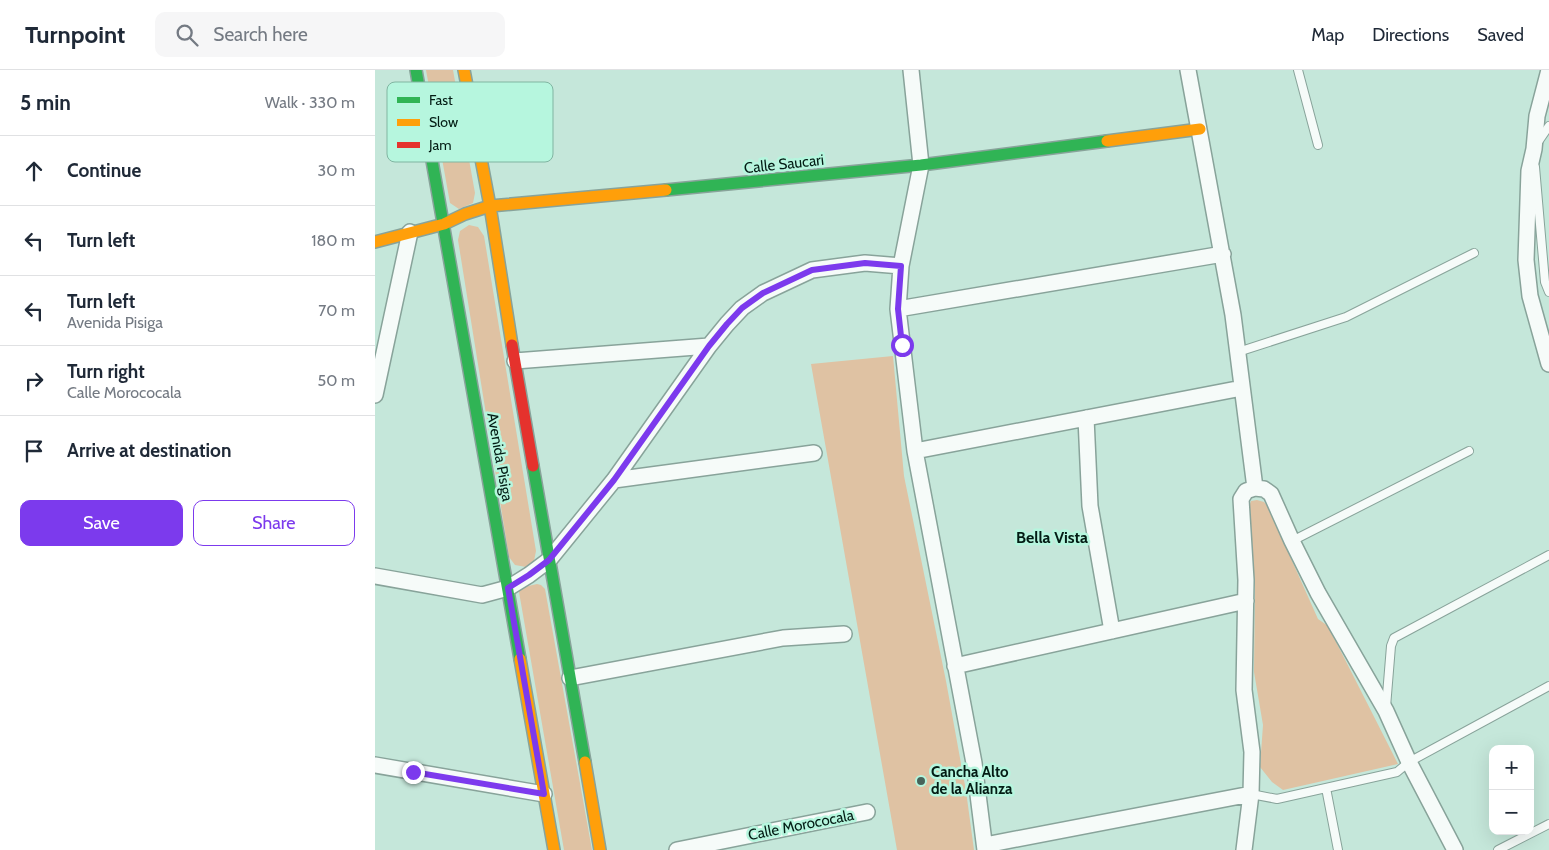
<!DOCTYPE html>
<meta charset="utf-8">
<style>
:root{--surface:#fff;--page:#f6f6f7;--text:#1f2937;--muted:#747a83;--line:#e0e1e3;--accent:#7c3aed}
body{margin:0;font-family:Cabin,sans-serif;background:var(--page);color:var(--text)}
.controls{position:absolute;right:15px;bottom:15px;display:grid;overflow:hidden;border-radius:10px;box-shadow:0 5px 20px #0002}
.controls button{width:45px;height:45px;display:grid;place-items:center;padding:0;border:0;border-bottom:1px solid var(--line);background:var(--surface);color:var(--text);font:25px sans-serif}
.stop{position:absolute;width:15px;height:15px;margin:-11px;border:4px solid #7c3aed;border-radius:50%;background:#fff}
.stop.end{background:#7c3aed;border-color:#fff;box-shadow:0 1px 5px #0008}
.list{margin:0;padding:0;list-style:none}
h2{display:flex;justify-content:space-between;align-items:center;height:65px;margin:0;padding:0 20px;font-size:21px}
h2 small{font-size:16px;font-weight:400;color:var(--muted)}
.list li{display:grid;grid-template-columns:32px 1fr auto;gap:15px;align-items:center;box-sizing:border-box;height:70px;padding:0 20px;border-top:1px solid var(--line)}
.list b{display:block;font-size:19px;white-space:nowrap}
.list p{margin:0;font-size:16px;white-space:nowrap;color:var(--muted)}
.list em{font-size:16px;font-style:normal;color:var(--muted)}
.actions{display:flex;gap:10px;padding:15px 20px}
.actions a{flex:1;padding:11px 0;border:1px solid var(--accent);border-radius:10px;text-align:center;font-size:18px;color:var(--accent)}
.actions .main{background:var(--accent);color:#fff}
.icon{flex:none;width:28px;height:28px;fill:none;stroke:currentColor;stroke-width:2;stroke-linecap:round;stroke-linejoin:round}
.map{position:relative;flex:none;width:1174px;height:780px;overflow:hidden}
header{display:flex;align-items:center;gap:30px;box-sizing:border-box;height:70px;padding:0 25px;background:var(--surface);border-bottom:1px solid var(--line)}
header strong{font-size:24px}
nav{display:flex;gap:28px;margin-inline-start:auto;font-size:18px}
.search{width:350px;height:45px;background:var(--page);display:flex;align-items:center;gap:12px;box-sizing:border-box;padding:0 18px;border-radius:10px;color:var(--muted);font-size:19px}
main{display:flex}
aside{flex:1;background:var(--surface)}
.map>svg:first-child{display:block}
.green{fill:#dfc2a3}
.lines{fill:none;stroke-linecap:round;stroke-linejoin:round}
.lane-casing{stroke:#88a39a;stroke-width:10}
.street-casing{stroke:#88a39a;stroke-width:18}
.fast-casing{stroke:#88a39a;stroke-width:14}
.slow-casing{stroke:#88a39a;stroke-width:14}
.jam-casing{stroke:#88a39a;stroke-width:14}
.lane{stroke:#f6fbf9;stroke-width:8}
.street{stroke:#f6fbf9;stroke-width:15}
.fast{stroke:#30b455;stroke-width:11}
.slow{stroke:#ff9f0a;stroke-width:11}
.jam{stroke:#e5322d;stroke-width:11}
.route{stroke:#7c3aed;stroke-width:6}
.poi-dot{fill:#476359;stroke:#b6f6de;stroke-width:2}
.labels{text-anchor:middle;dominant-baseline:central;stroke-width:5;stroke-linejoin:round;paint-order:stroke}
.street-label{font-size:15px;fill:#031c14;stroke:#b6f6de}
.poi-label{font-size:15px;font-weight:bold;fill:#031c14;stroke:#b6f6de;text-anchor:start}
.neighbourhood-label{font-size:16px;font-weight:bold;fill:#031c14;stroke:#b6f6de}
.key{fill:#b6f6de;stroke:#80b5a1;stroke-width:1}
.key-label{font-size:14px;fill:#031c14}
</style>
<header>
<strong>Turnpoint</strong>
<div class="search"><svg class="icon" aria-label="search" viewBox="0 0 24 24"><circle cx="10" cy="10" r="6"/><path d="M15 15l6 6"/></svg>Search here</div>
<nav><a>Map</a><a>Directions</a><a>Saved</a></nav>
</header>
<main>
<aside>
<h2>5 min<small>Walk · 330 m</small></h2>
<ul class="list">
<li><svg class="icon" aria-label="ahead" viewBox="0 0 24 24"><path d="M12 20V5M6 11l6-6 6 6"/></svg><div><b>Continue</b></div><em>30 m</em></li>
<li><svg class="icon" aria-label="left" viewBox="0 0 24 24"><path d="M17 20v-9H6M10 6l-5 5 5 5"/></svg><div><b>Turn left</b></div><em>180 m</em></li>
<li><svg class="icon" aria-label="left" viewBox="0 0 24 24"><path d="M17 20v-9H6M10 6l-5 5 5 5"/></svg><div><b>Turn left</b><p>Avenida Pisiga</p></div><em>70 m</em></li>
<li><svg class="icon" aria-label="right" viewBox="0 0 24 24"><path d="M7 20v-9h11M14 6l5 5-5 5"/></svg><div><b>Turn right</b><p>Calle Morococala</p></div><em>50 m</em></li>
<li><svg class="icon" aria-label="arrive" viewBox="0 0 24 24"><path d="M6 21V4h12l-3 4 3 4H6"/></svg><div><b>Arrive at destination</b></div></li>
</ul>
<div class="actions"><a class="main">Save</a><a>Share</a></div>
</aside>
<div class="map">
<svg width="1174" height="780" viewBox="0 0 1174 780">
<rect width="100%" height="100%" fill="#c5e7da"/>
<path class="green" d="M51,0H78L100,123L98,133L84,139L75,133Z
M94,155L103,157L109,166L161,481L159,491L151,497L140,495L134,487L83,170L85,161Z
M518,286L529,406L571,611L591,721L599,780H522L436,294Z
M882,430L889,432L893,437L943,549L953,556L1023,694L908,720L897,712L885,697L888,655L879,602L880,518L872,442L876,431Z
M162,514L166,515L170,519L217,780H189L144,522L145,518Z"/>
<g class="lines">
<g class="lane-casing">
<path id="lane" d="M923,0L943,75
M1163,72L1174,56
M1160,97L1170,212L1174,222
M863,282L971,247L1099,183
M917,471L1094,381
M1011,637L1016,576L1019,568L1174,485
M951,718L963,780
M876,724L902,729L1022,702L1034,692L1174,616
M1123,780L1174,754"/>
</g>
<g class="street-casing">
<path id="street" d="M536,0L546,95L526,196L523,239L540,381L599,693L610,780
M813,0L858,245L880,418
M1174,0L1162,46L1159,79L1154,101L1151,190L1155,226L1174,294
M523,239L848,184
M140,291L334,276
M0,325L35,162
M711,348L715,436L737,561
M540,381L867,318
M239,410L439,383
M0,506L107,525L133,518L154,505L174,490L239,410L334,276L352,254L367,238L388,223L437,200L490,193L526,196
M580,596L871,531
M195,608L408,568L469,564
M0,695L169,724
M610,775L876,724
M302,780L492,742
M869,780L876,724L877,682L869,620L871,510L866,429L871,421L880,418L889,419L896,424L917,471L943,523L1011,641L1034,692L1080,780"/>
</g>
<g class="fast-casing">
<path id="fast" d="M41,0L145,589
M291,120L546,95L732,71
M158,396L210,692"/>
</g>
<g class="slow-casing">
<path id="slow" d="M89,0L115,136L137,275
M732,71L825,59
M0,172L69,154L90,144L115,136L291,120
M145,589L179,780
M210,692L225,780"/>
</g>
<g class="jam-casing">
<path id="jam" d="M137,275L158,396"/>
</g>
<use href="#lane" class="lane"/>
<use href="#street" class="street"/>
<use href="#fast" class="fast"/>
<use href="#slow" class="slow"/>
<use href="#jam" class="jam"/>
</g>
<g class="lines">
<path class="route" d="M38,702L169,724L133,518L154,505L174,490L239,410L334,276L352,254L367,238L388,223L437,200L490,193L526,196L523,239L527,275"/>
</g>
<circle class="poi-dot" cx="546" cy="711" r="5"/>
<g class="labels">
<g class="street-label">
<text transform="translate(409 94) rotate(-6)">Calle Saucari</text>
<text transform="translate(125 387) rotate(80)">Avenida Pisiga</text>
<text transform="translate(426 755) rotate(-11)">Calle Morococala</text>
</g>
<g class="poi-label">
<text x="556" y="702">Cancha Alto<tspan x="556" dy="17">de la Alianza</tspan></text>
</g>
<g class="neighbourhood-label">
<text x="677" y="467">Bella Vista</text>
</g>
</g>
<rect x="12" y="12" width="166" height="80" rx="8" class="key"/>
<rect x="22" y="27" width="23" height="6" fill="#30b455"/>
<rect x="22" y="49" width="23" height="7" fill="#ff9f0a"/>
<rect x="22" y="72" width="23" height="6" fill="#e5322d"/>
<g class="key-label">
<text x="54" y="35">Fast</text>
<text x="54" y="57">Slow</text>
<text x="54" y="80">Jam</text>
</g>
</svg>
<div class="controls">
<button>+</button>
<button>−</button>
</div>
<div class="stop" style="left:527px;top:275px"></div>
<div class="stop end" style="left:38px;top:702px"></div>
</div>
</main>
